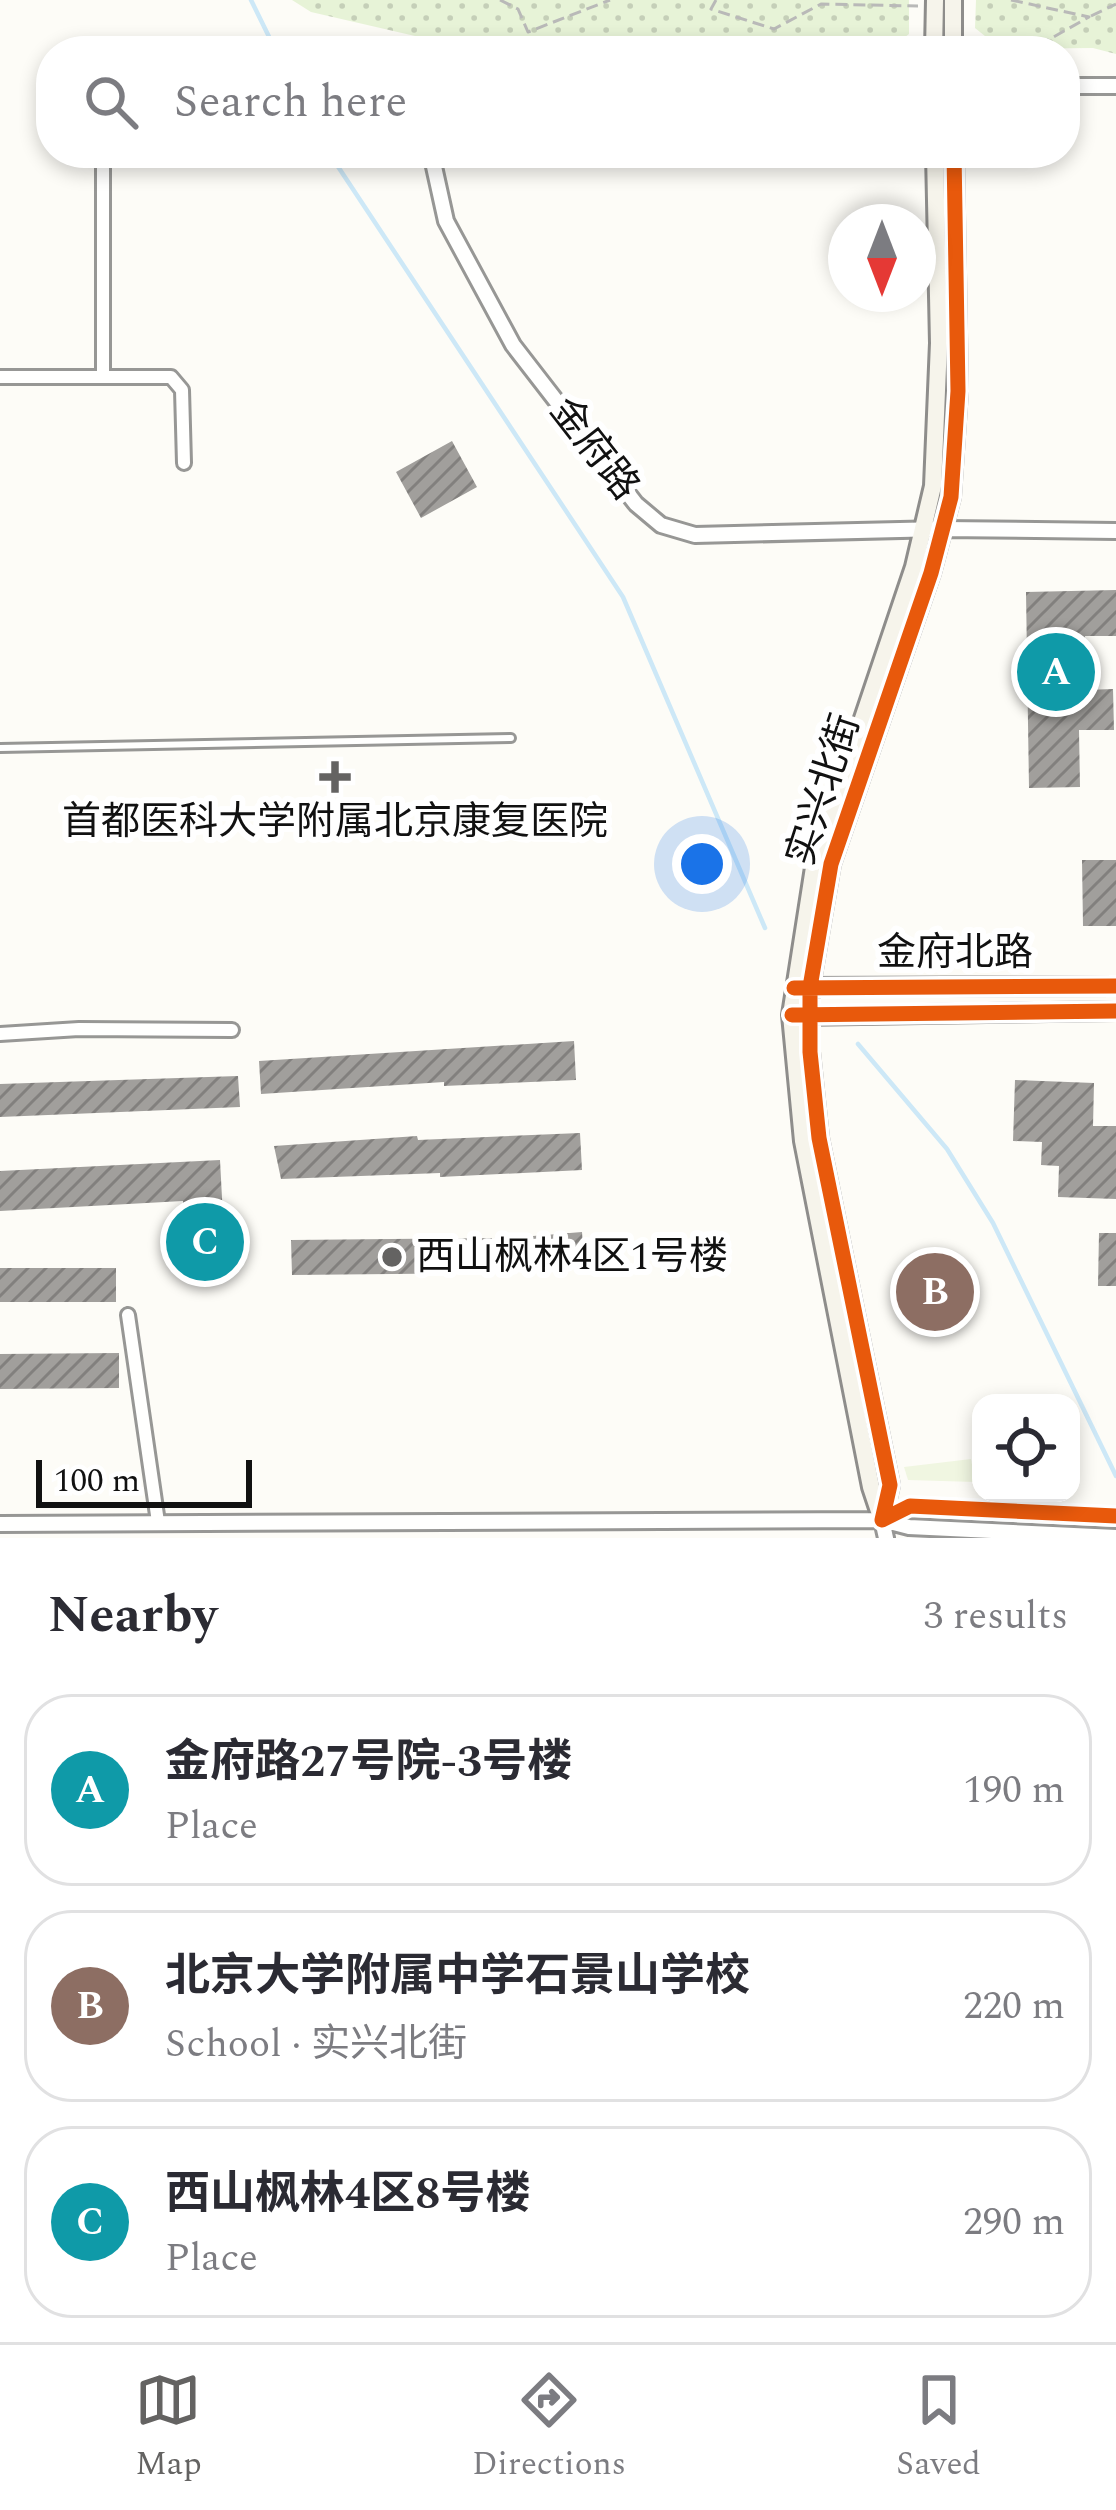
<!DOCTYPE html>
<meta charset="utf-8">
<style>
:root{--surface:#fff;--page:#f2f2f3;--text:#2b2b33;--muted:#7c7c81;--line:#e1e1e2;--accent:#646362}
body{margin:0;font-family:Spectral,"Noto Sans SC",serif;background:var(--page);color:var(--text)}
.controls{position:absolute;right:36px;bottom:36px;display:grid;overflow:hidden;border-radius:24px;box-shadow:0 6px 18px #0003}
.controls button{width:108px;height:108px;display:grid;place-items:center;padding:0;border:0;border-bottom:3px solid var(--line);background:var(--surface);color:var(--text);font:60px sans-serif}
.compass{position:absolute;left:828px;top:204px;width:108px;height:108px;border-radius:50%;background:var(--surface);box-shadow:0 6px 18px #0003;rotate:180deg}
.scale{position:absolute;left:36px;bottom:30px;width:216px;box-sizing:border-box;padding-left:12px;border:6px solid #111;border-top:0;font-size:33px;line-height:42px;white-space:nowrap;color:#111;-webkit-text-stroke:9px #fff;paint-order:stroke}
.you{position:absolute;left:702px;top:864px;width:42px;height:42px;margin:-30px;border:9px solid #fff;border-radius:50%;background:#1a73e8;box-shadow:0 0 0 18px #1a73e833}
.badge{display:grid;place-items:center;width:78px;height:78px;border-radius:50%;background:var(--accent);color:#fff;font-size:39px;font-weight:700}
.pin{position:absolute;translate:-50% -50%;border:6px solid #fff;box-shadow:0 3px 12px #0006}
.list{margin:0;padding:0;list-style:none}
h2{display:flex;justify-content:space-between;align-items:center;height:156px;margin:0;padding:0 48px;font-size:51px}
h2 small{font-size:39px;font-weight:400;color:var(--muted)}
.list li{display:grid;grid-template-columns:78px 1fr auto;gap:36px;align-items:center;box-sizing:border-box;height:192px;margin:0 24px 24px;padding:0 24px;border:3px solid var(--line);border-radius:48px}
.list b{display:block;font-size:45px;white-space:nowrap}
.list p{margin:0;font-size:39px;white-space:nowrap;color:var(--muted)}
.list em{font-size:39px;font-style:normal;color:var(--muted)}
.icon{flex:none;width:66px;height:66px;fill:none;stroke:currentColor;stroke-width:2;stroke-linecap:round;stroke-linejoin:round}
.map{position:relative;flex:none;width:1116px;height:1538px;overflow:hidden}
.search{position:absolute;background:var(--surface);box-shadow:0 6px 18px #0003;left:36px;right:36px;top:36px;height:132px;display:flex;align-items:center;gap:30px;box-sizing:border-box;padding:0 42px;border-radius:48px;color:var(--muted);font-size:45px}
.sheet{height:804px;background:var(--surface)}
nav{display:flex;justify-content:space-around;align-items:center;box-sizing:border-box;height:168px;border-top:3px solid var(--line);background:var(--surface);font-size:33px;color:var(--muted)}
nav a{display:grid;justify-items:center;gap:6px}
nav .on{color:var(--accent)}
.map>svg:first-child{display:block}
.park{fill:url(#park-dots)}
.pitch{fill:#f0f6e1}
.lines{fill:none;stroke-linecap:round;stroke-linejoin:round}
.stream{stroke:#cde8f7;stroke-width:4.5}
.building{fill:url(#building-hatch)}
.service-casing{stroke:#979795;stroke-width:12}
.minor-casing{stroke:#979795;stroke-width:18}
.tertiary-casing{stroke:#979795;stroke-width:20}
.secondary-casing{stroke:#8e8d8b;stroke-width:22}
.path{stroke:#b9b9b8;stroke-width:3;stroke-dasharray:12 6;stroke-linecap:butt}
.service{stroke:#fffffe;stroke-width:6}
.minor{stroke:#fffffe;stroke-width:12}
.tertiary{stroke:#fffffe;stroke-width:14}
.secondary{stroke:#f6f4eb;stroke-width:16}
.cycleway-casing{stroke:#fff;stroke-width:22}
.cycleway{stroke:#e8590c;stroke-width:15}
.poi-dot{fill:#646362;stroke:#fff;stroke-width:4.5}
.labels{text-anchor:middle;dominant-baseline:central;stroke-width:12;stroke-linejoin:round;paint-order:stroke}
.street-label{font-size:39px;fill:#111;stroke:#fff}
.poi-label{font-size:39px;fill:#111;stroke:#fff}
</style>
<div class="map">
<svg width="1116" height="1538" viewBox="0 0 1116 1538">
<defs>
<pattern id="park-dots" width="8" height="8" patternUnits="userSpaceOnUse" patternTransform="scale(3)"><rect width="8" height="8" fill="#e7f3d7"/><path d="M2 2h.1M6 6h.1" fill="none" stroke="#c5cfb8" stroke-width="1.8" stroke-linecap="round"/></pattern>
<pattern id="building-hatch" width="6" height="6" patternUnits="userSpaceOnUse" patternTransform="scale(3)"><rect width="6" height="6" fill="#a19f9c"/><path d="M-1 1l2-2M0 6l6-6M5 7l2-2" fill="none" stroke="#82807e"/></pattern>
</defs>
<rect width="100%" height="100%" fill="#fdfcf7"/>
<path class="park" d="M292,0H909V34L887,51H500L454,45L311,12Z
M976,0H1116V54L1093,48L1001,49L975,28Z"/>
<path class="pitch" d="M971,1459L975,1482L908,1480L904,1467Z"/>
<g class="lines">
<path class="stream" d="M251,0L276,51
M329,153L623,597L765,928
M858,1044L947,1149L993,1223L1116,1476"/>
</g>
<path class="building" d="M452,441L477,487L421,518L396,472Z
M1116,590V636H1085L1086,690L1113,689L1114,730H1079L1080,787L1029,788L1026,592Z
M1082,860H1116V926H1083Z
M574,1041L576,1080L444,1086V1082L261,1094L259,1061Z
M238,1076L240,1107L0,1117V1084Z
M1015,1080L1094,1083L1093,1126H1116V1199L1058,1197L1059,1166L1041,1165L1042,1142L1013,1141Z
M580,1133L582,1170L440,1177V1173L281,1179L274,1146L417,1136L418,1140Z
M220,1160L226,1273L187,1275L183,1201L0,1211V1171Z
M582,1232L584,1262L535,1265L533,1236Z
M1099,1233H1116V1286H1098Z
M492,1238V1273L292,1275L291,1240Z
M0,1268H116V1302H0Z
M119,1353V1388L0,1389V1354Z"/>
<g class="lines">
<g class="service-casing">
<path id="service" d="M0,748L511,738"/>
</g>
<g class="minor-casing">
<path id="minor" d="M103,153V376
M0,377H171L182,390L184,463
M0,1034L79,1029L232,1030
M128,1315L158,1522"/>
</g>
<g class="tertiary-casing">
<path id="tertiary" d="M1065,86H1116
M431,153L446,221L513,345L636,504L661,525L695,535L942,529L1116,531
M882,1520L910,1506L1116,1516
M882,1520L886,1538
M0,1524L882,1520L909,1527L1116,1537"/>
</g>
<g class="secondary-casing">
<path id="secondary" d="M953,0V51
M934,51L935,0
M801,987L1116,986
M799,1016L1116,1011
M882,1520L890,1485L819,1138L810,1052V987L831,864L931,573L951,497L958,391L954,153
M882,1520L871,1487L803,1141L791,1015L815,861L914,567L933,486L939,343L935,153"/>
</g>
<path class="path" d="M500,0L518,9L528,32L610,0
M716,0L711,9L774,29L821,4L918,6
M1011,0L1089,17L1041,44
M1091,16L1116,4"/>
<use href="#service" class="service"/>
<use href="#minor" class="minor"/>
<use href="#tertiary" class="tertiary"/>
<use href="#secondary" class="secondary"/>
<g class="cycleway-casing">
<path id="cycleway" d="M794,988L1116,986
M792,1015L1116,1011
M882,1520L890,1485L819,1138L810,1052V987L831,864L931,573L951,497L958,391L954,153
M882,1520L910,1506L1116,1516"/>
</g>
<use href="#cycleway" class="cycleway"/>
</g>
<g class="poi-dot">
<path d="M329 759h12v12h12v12h-12v12h-12v-12h-12v-12h12z"/>
<circle cx="392" cy="1257" r="12"/>
</g>
<g class="labels">
<g class="street-label">
<text transform="translate(594 449) rotate(52)">金府路</text>
<text transform="translate(824 790) rotate(-72)">实兴北街</text>
<text x="955" y="953">金府北路</text>
</g>
<g class="poi-label">
<text x="335" y="822">首都医科大学附属北京康复医院</text>
<text x="416" y="1257" text-anchor="start">西山枫林4区1号楼</text>
</g>
</g>
</svg>
<div class="controls">
<button><svg class="icon" aria-label="locate" viewBox="0 0 24 24"><circle cx="12" cy="12" r="6"/><path d="M12 2v4M12 18v4M2 12h4M18 12h4"/></svg></button>
</div>
<svg class="compass" viewBox="-18 -18 36 36"><path d="M0-13l5 13h-10z" fill="#e53935"/><path d="M0 13l5-13h-10z" fill="#7c7c81"/></svg>
<div class="scale">100 m</div>
<div class="you"></div>
<div class="pin badge" style="left:1056px;top:672px;background:#0f9aa8">A</div>
<div class="pin badge" style="left:935px;top:1292px;background:#8d6e63">B</div>
<div class="pin badge" style="left:205px;top:1242px;background:#0f9aa8">C</div>
<div class="search"><svg class="icon" aria-label="search" viewBox="0 0 24 24"><circle cx="10" cy="10" r="6"/><path d="M15 15l6 6"/></svg>Search here</div>
</div>
<section class="sheet">
<h2>Nearby<small>3 results</small></h2>
<ul class="list">
<li><span class="badge" style="background:#0f9aa8">A</span><div><b>金府路27号院-3号楼</b><p>Place</p></div><em>190 m</em></li>
<li><span class="badge" style="background:#8d6e63">B</span><div><b>北京大学附属中学石景山学校</b><p>School · 实兴北街</p></div><em>220 m</em></li>
<li><span class="badge" style="background:#0f9aa8">C</span><div><b>西山枫林4区8号楼</b><p>Place</p></div><em>290 m</em></li>
</ul>
</section>
<nav>
<a class="on"><svg class="icon" aria-label="map" viewBox="0 0 24 24"><path d="M3 6l6-2 6 2 6-2v14l-6 2-6-2-6 2zM9 4v14M15 6v14"/></svg>Map</a>
<a><svg class="icon" aria-label="directions" viewBox="0 0 24 24"><path d="M12 3l9 9-9 9-9-9zM9 14v-3h6M13 9l2 2-2 2"/></svg>Directions</a>
<a><svg class="icon" aria-label="saved" viewBox="0 0 24 24"><path d="M7 4h10v16l-5-4-5 4z"/></svg>Saved</a>
</nav>
